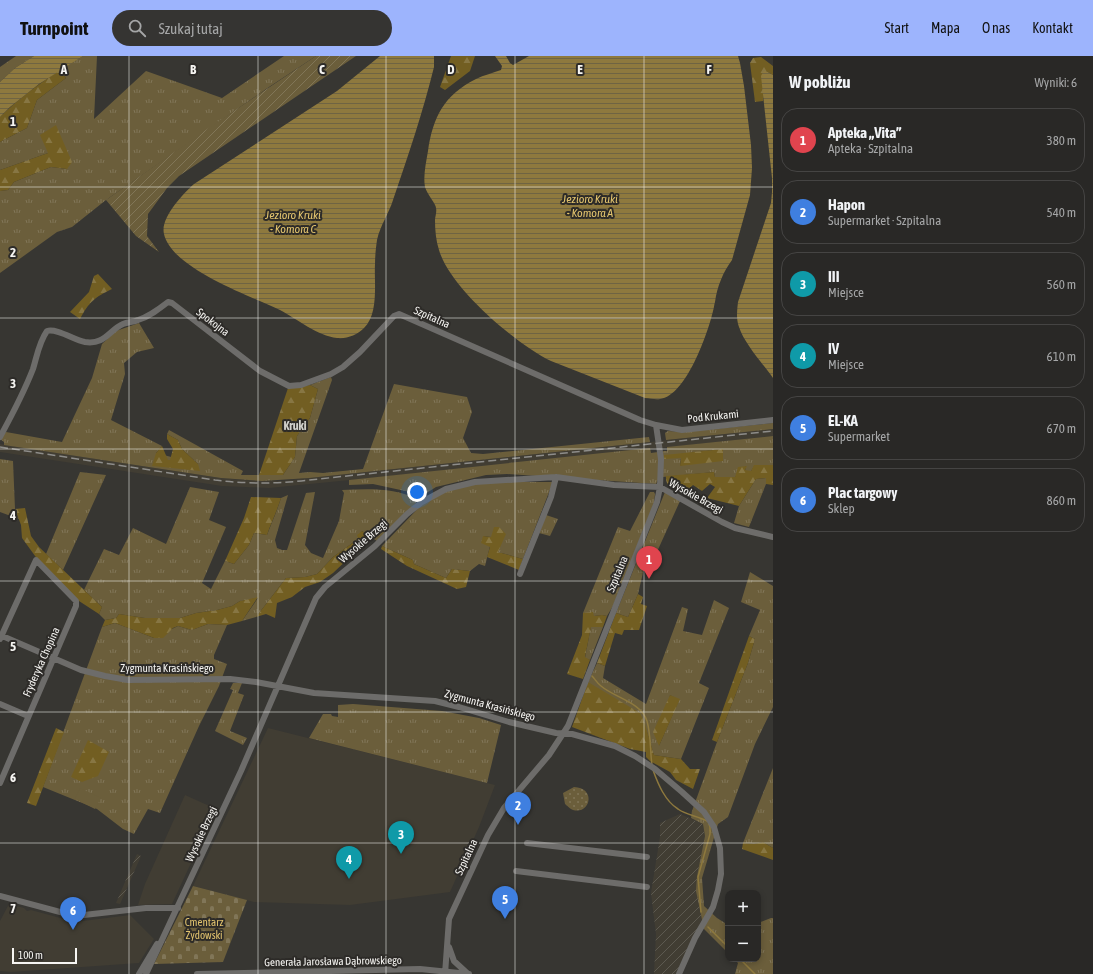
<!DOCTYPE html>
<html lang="pl">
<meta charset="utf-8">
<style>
:root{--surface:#292826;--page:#353432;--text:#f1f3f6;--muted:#a5a6a7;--line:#454443;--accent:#9db4fd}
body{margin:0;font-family:"Asap Condensed",sans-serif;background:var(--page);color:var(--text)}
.controls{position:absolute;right:12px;bottom:12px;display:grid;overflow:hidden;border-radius:8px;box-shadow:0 2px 6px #0003}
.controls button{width:36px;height:36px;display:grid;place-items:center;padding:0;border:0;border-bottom:1px solid var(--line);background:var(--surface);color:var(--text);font:20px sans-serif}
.scale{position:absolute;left:12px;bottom:10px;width:65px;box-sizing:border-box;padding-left:4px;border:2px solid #f6f5f2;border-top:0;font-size:11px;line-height:14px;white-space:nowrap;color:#f6f5f2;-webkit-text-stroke:3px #2d2b28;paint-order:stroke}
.you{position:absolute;left:417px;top:436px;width:14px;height:14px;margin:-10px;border:3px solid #fff;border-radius:50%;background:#1a73e8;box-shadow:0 0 0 6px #1a73e833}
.badge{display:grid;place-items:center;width:26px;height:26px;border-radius:50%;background:var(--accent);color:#fff;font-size:13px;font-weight:700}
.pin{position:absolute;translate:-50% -33px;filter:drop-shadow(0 1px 2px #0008)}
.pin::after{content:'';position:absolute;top:21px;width:14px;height:12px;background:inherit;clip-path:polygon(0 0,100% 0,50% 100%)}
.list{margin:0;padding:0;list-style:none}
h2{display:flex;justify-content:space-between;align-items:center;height:52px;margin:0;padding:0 16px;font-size:17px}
h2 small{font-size:13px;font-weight:400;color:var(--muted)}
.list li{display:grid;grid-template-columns:26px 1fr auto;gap:12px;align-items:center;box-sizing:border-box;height:64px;margin:0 8px 8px;padding:0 8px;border:1px solid var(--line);border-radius:16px}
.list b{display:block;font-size:15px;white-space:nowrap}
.list p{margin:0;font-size:13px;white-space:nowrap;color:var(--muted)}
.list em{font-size:13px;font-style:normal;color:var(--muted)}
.icon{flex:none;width:22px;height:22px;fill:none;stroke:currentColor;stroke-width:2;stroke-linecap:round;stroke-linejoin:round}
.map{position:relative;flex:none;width:773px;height:918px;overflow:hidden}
header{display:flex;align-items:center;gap:24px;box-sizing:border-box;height:56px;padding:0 20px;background:var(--accent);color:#111}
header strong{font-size:19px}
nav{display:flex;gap:22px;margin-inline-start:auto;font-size:14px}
.search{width:280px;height:36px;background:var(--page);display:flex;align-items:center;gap:10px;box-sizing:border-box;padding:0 14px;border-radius:22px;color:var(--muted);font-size:15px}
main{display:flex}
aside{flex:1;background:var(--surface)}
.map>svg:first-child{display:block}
.built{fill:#413d33}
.industrial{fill:url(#industrial-furrows)}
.grass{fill:url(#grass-tufts);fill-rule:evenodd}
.forest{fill:url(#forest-firs)}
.cemetery{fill:url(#cemetery-stones)}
.park{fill:url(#park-dots)}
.garden{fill:url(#garden-furrows)}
.pitch{fill:#6b5e3b}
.water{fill:url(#water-rules)}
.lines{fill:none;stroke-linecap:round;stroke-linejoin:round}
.stream{stroke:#8e793e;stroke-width:1.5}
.minor{stroke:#6d6c6a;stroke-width:6}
.rail{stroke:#8e8d8a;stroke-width:1.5;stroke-dasharray:8 4;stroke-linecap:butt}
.grid{fill:none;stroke:#f6f5f2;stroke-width:1;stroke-opacity:0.55}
.labels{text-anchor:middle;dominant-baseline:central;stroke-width:4;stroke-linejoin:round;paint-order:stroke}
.street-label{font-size:11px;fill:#f6f5f2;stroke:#2d2b28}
.park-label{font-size:11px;fill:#e3c46e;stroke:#2d2b28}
.water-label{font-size:12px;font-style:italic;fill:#e3c46e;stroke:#2d2b28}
.neighbourhood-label{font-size:12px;font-weight:bold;fill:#d1d0cb;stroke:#2d2b28}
.grid-label{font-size:13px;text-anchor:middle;font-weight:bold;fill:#f6f5f2;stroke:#2d2b28;stroke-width:4;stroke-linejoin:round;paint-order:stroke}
</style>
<header>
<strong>Turnpoint</strong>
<div class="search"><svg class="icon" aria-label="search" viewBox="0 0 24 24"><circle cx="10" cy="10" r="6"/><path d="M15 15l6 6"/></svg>Szukaj tutaj</div>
<nav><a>Start</a><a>Mapa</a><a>O nas</a><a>Kontakt</a></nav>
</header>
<main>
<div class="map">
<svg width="773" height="918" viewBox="0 0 773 918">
<defs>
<pattern id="industrial-furrows" width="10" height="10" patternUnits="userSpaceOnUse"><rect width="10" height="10" fill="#413d33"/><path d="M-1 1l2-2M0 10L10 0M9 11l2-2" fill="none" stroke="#5d5a51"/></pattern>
<pattern id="grass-tufts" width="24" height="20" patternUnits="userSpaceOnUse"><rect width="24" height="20" fill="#6b5e3b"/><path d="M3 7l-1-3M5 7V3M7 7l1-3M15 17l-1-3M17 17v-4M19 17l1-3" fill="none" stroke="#817658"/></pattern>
<pattern id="forest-firs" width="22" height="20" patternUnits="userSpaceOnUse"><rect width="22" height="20" fill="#725e22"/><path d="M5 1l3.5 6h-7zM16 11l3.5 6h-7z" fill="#877643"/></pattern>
<pattern id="cemetery-stones" width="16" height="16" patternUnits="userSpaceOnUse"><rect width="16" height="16" fill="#6b5e3b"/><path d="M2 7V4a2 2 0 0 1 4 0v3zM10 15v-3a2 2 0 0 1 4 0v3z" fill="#817658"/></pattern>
<pattern id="park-dots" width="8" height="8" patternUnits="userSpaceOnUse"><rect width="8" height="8" fill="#6b5e3b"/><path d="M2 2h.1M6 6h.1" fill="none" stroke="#817658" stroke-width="1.8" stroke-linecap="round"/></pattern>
<pattern id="garden-furrows" width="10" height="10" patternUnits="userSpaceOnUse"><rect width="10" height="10" fill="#6b5e3b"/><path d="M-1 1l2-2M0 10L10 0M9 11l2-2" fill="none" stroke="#817658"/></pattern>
<pattern id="water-rules" width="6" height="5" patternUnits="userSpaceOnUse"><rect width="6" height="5" fill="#8e793e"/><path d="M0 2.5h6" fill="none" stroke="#6f6443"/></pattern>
</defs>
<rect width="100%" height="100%" fill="#373632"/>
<path class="built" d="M773,373V380L512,408L269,432L222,430L0,396V388L221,422L242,424L281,425Z
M268,672L495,729L479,771L450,836L350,849L254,846L193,830Z
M185,739L216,753L172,848L138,849L145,828Z
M9,848L24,852L27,855L31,854L75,866L130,859L154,883L139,907L11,916L0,915V865Z"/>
<path class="industrial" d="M680,758L703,768L705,780L697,820L703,867L687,893L676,918H654L656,878L651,837L660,781V767Z
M137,798L141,800L120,848L116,847Z"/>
<path class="grass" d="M16,0H34L15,12L0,26V11Z
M83,0H97L94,63L146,15L222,42L284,0H316L269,31L106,144L72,171L57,176L0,217V135L8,134L14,126L51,111L67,113L48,97L0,114V86L27,72L37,44L66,22L60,14Z
M139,267L154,292L137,296L124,307L125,318L111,364L162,390L156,397L198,408L182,393L178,384L167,378L169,374L243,415L241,419H283L295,401L297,380L310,362L318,333L310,329L331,321L332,324L299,417L310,416L323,417L363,413L394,328L467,341L472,356L463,382L471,397L483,398L649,381L650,386L309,422L262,425L221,422L4,389V386L0,383L6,376L62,386L92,322L102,288L116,275Z
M773,367V373L666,384L665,377L668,375L683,376Z
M773,380V409H755L751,415H745L746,410L735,421H715L714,416L663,421V395H667V391ZM723,393L680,410L681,402L664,400Z
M650,392L651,397L658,396V424L656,428L507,418L486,419L436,431L425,438H419L373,428L349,429V424Z
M0,403L13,405L15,453L19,463L0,456Z
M80,416L106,419L63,514L46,498Z
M766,422V428L749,471L734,467L739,450L756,423Z
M469,426H553L523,503L498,496L491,481L483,480L490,490L485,510L479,508L470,515L452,513L446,522L414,508L413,504L382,490L430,440Z
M190,431L219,436L209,464L226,471L202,527L211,533L225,505L234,508L249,489L254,477L267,479C272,466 277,455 281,442L288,439L275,484L277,492L282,494H287L306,437L315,436L305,489L311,497L323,502L339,465L344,437L342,434C367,433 394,431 417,443L416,447L377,485L362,475L358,483L333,501L317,518L305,521L286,522L256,561L242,565L258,542L240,545L232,550L217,554L196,557L180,562H145L119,558L116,562L105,564L99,558L102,551L84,534L104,493L119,499L133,472L166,488Z
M650,436H654L655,438L654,447L613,550L607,560L602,559L594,560L583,557L618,471L630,475Z
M665,436L680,445L651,509L645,508L638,538L628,561L616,557Z
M546,459L558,463L550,480L539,477Z
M750,516L773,530V651L755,688L728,761L718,768L702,822L704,850L717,862L728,869V897L704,873L696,835L697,820L705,780L703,768L691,762L692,755L717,686L748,607L755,583L749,580L760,554L741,546Z
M714,544L729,552L699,627L709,632L681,703L654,699L647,676L588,626L597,607L605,610L603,622L646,648L682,551L688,553L683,575L702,579ZM670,639L679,644L659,690Z
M115,567L154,582L178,570L192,574L208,568L227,569L214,599V603L227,608L219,630L199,670L160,757L148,753L134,778L123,773L97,753L43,731L102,571Z
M591,570L603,571L590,604L585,602Z
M233,627H242L238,637L244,639L230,675L247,682L243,689L215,675L233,634L230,633Z
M353,648L442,655L479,662L501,669L487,727L309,682L323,658H331L332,660L338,661V649Z
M773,712V792L763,786L754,788L743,787Z
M771,862H773V918H735L738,907L734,903H758V867Z"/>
<path class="forest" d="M451,0H475L470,15L445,34L440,31Z
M761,1L773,10V19L766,15L763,45L755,46L750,7L753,2Z
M60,14L66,22L37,44L27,72L0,86V61C18,43 39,28 60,14Z
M56,69L72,106L67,113L51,111L14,126L8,134L0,135V114L48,97L40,79Z
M98,218L112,233C95,241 89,246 80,263L70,256L89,236L94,220Z
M310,329L318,333L310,362L297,380L295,401L283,419H259L288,332Z
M167,378L178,384L182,393L198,408L200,415L152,410L156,397L162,390L168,404H170L173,393L167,383Z
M723,393V405L680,410L681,402L664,403V399Z
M754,409H773V429L766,428V422L756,423L739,450L707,442L715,431L710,428L702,435L693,429L684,437C675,434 665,432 666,420L714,416L715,421H735L738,411L747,410L745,414L751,415Z
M251,441L281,442C277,455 271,467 267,479L254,477L249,489L234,508L225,505L244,462Z
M25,452L31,480L39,491L102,551L99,558L79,545L38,504L22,482L21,469L15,453Z
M494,471H499L506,478L498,496L523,503L519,514L487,501L490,491L481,487L483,480L491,481Z
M362,475L371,481L333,517L320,526L305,531L292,541L277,547L275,562L266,558L256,561L286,522L305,521L317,518L333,501L358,483L357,479Z
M382,490L413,504L414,508L446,522L452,513L470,515L466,531L457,533L407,510L381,493Z
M638,538L643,541L641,548L647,550L639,574H624L622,579L615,577L605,610L597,607L616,557L628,561Z
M258,541L242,565L227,569L208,568L192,574L178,570L173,572L163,582H154L115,567L102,571L105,564L116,562L119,558L145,562H180L196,557L217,554L232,550L240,545Z
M593,556L594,560L602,559L607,560L603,571H591L585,601L590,604L583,623L567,618L582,579L583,557Z
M749,580L755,583L748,607L717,686L712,684Z
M588,626L640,657L645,668L654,699L681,703L690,713H700L693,733L676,724L670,716L650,705L646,701V696L630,693L572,671Z
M670,639L680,643L659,690L653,676Z
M56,672L64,676L36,750L27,747Z
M88,684L109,696L98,720L82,726L71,721Z
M763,786L773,792V804L742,793L743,787L754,788Z"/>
<path class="cemetery" d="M193,830L247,844L223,906L154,908Z"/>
<path class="park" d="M574,731C597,732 590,759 573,754C570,753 568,750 565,748L563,737Z"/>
<path class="garden" d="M316,0H356L179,120L167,132L148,158L147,180L159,196L136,180L106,144L210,71Z"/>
<path class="pitch" d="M80,732L101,742L95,753L75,743Z"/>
<path class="water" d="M34,0H83L39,28L10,51L0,61V26L15,12Z
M380,0H434V11C423,56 408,100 393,144C389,157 380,170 377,184C376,191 375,200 375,208C374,226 379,258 364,272C357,279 347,283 337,282C318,280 297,263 280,254C251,240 172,213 164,178C160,162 183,138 194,128L337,35Z
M495,0H506L510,7L513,9L529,0H738L740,7L744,30L751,89L752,112L750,139L732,204C723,216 717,231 715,246C714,249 714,252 713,255C708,277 686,340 660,343C655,344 650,342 645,342L551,305C516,288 450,232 439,194C436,185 435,174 435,164C435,161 437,156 436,152C436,148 427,138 425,131C423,120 426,107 428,95C433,61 444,39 476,23C484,19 493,17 501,14L502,10Z
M766,15L773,19V322C763,308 744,287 739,271C736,263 737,254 738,246L771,147L772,136V122L761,20L763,16Z"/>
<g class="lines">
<path class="stream" d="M592,620C595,623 597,627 601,630C615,642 641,646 647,665C651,679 650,695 652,709
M653,714C658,728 665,745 678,753C686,759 698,760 707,765
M701,856L698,821L710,778V771L709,768
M708,871L728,891
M740,903L755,918"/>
<path class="minor" d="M0,381C12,359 24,336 33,313C37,300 39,286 47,275C57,272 74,284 85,286C105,289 109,274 123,268C128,266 134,266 138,264C150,260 159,253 168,246L172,247L260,315L289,330L301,329L331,318L343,311L360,296L394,260L399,258L640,364L656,369L682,374L773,364
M520,518L551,441L556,421
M0,579L81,614L105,620L128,624L230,623L256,626L314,637L435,645L459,651L509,666L556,677L572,678L615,690L635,700L655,713L682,736L704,756L714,771L720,792L721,818L718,834L713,851L695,882L679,918
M0,583L36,504L76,545V550L0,727
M0,648L28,660
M527,787L647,801
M516,815L647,831
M0,840L75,860L146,852H178
M449,891L454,905L467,917
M139,918L157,888
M146,918L241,715L316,542L325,531L375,490L407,458L422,446L446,433L475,426L556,421L614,429L660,431L722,466L735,472L773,481
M197,918L420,913L469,918
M445,918L449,863L488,779L504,752L549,699L568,670L657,446L660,431L661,403L656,369"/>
<path class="rail" d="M0,391L215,424C247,428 277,428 309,424L773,375"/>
</g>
<path class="grid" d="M129,0V918M258,0V918M386,0V918M515,0V918M644,0V918M0,131H773M0,262H773M0,393H773M0,525H773M0,656H773M0,787H773"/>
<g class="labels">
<g class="street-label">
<text transform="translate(432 261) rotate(24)">Szpitalna</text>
<text transform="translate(213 266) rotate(37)">Spokojna</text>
<text transform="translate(713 360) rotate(-6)">Pod Krukami</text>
<text transform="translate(696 440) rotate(29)">Wysokie Brzegi</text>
<text transform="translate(363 485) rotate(-41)">Wysokie Brzegi</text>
<text transform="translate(617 518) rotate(-68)">Szpitalna</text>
<text transform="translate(41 606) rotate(-66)">Fryderyka Chopina</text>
<text x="167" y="612">Zygmunta Krasińskiego</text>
<text transform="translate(490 649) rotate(15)">Zygmunta Krasińskiego</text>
<text transform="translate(201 778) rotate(-65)">Wysokie Brzegi</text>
<text transform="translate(466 801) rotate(-65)">Szpitalna</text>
<text transform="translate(333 905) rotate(-1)">Generała Jarosława Dąbrowskiego</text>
</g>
<g class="park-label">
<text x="204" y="866">Cmentarz<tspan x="204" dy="13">Żydowski</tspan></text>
</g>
<g class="water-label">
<text x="590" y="143">Jezioro Kruki<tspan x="590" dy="14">- Komora A</tspan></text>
<text x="293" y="159">Jezioro Kruki<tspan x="293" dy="14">- Komora C</tspan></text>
</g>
<g class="neighbourhood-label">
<text x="295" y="370">Kruki</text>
</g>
</g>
<g class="grid-label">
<text x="64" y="18">A</text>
<text x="193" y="18">B</text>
<text x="322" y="18">C</text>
<text x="451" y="18">D</text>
<text x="580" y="18">E</text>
<text x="709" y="18">F</text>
<text x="13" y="70">1</text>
<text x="13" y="201">2</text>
<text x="13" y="332">3</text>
<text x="13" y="464">4</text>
<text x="13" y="595">5</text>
<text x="13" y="726">6</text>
<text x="13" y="857">7</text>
</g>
</svg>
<div class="controls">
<button>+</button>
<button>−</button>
</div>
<div class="scale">100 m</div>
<div class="you"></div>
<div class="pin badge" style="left:649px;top:523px;background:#e0444e">1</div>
<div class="pin badge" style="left:518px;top:769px;background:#3f7fe0">2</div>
<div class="pin badge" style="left:401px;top:798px;background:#0f9aa8">3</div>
<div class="pin badge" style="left:349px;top:823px;background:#0f9aa8">4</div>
<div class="pin badge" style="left:505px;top:863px;background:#3f7fe0">5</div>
<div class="pin badge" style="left:73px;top:874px;background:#3f7fe0">6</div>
</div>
<aside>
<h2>W pobliżu<small>Wyniki: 6</small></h2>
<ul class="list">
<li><span class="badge" style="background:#e0444e">1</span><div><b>Apteka „Vita”</b><p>Apteka · Szpitalna</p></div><em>380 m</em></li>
<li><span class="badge" style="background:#3f7fe0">2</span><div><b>Hapon</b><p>Supermarket · Szpitalna</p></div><em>540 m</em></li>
<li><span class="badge" style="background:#0f9aa8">3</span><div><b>III</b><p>Miejsce</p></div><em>560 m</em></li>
<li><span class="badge" style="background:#0f9aa8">4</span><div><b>IV</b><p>Miejsce</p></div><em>610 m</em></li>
<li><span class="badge" style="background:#3f7fe0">5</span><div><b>EL-KA</b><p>Supermarket</p></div><em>670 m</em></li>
<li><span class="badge" style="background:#3f7fe0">6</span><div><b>Plac targowy</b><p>Sklep</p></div><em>860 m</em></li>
</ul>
</aside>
</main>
